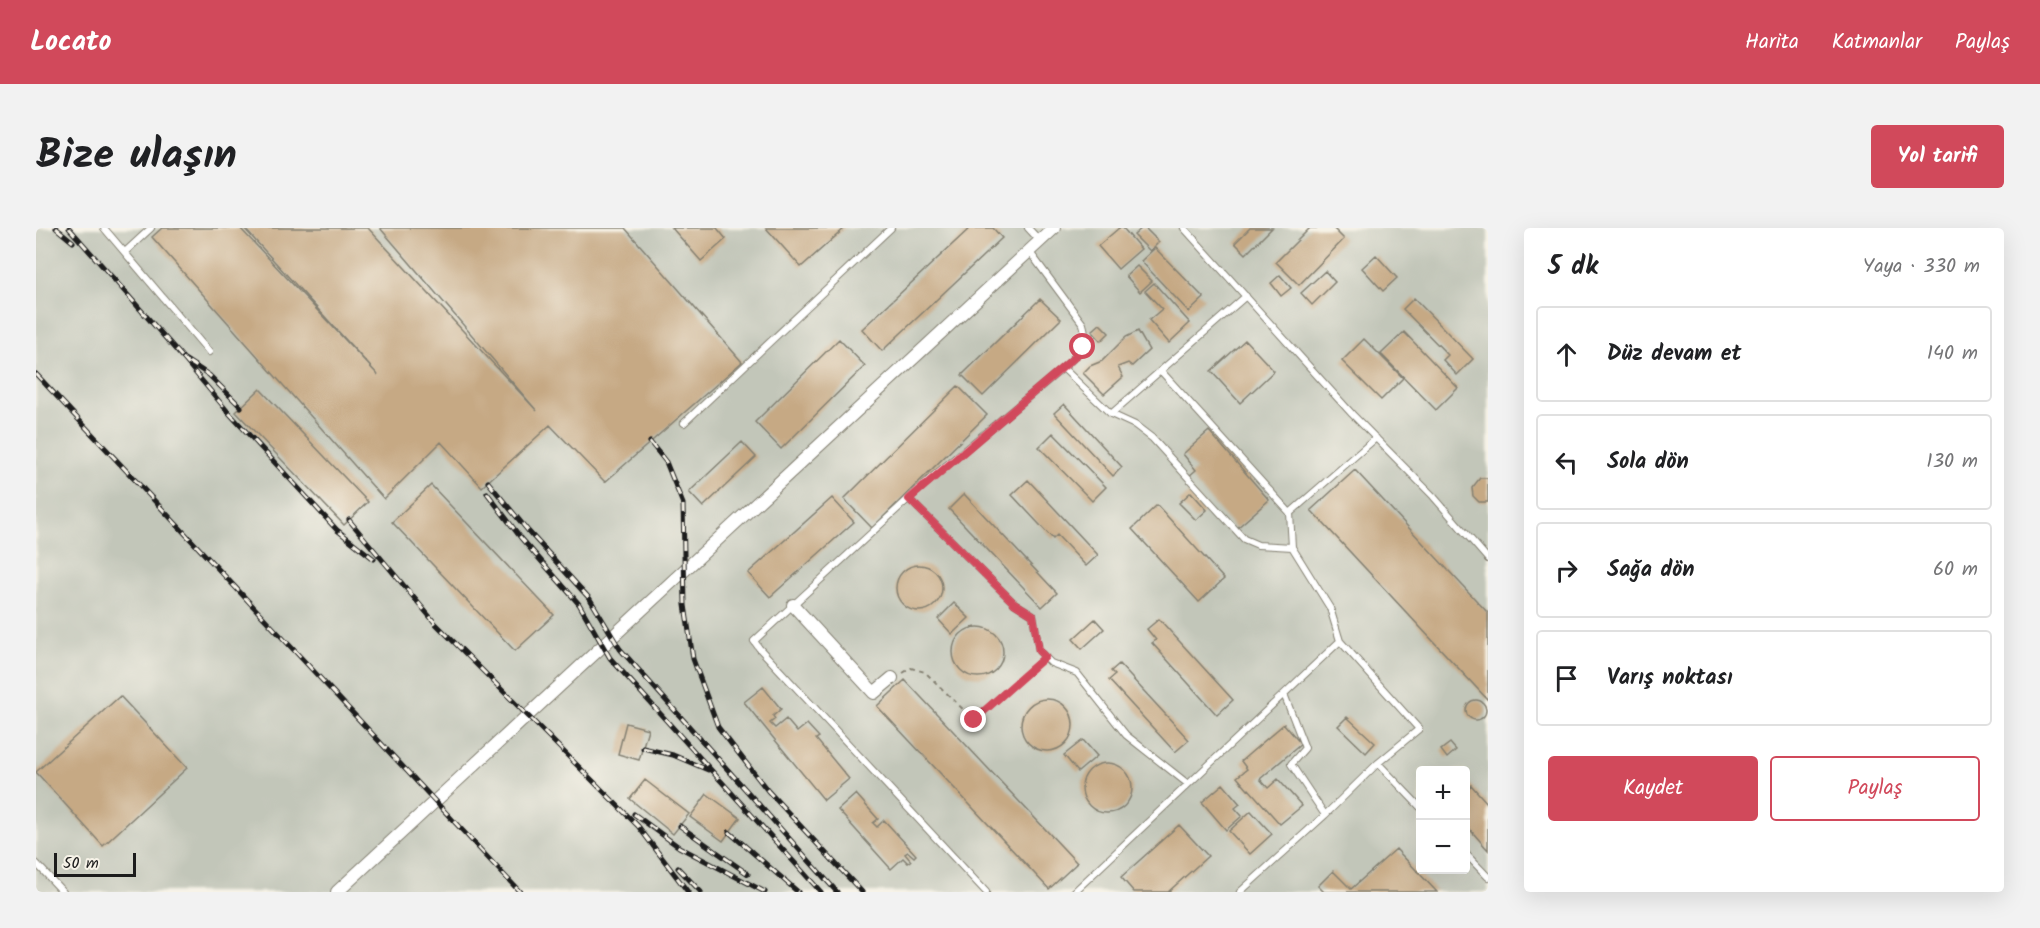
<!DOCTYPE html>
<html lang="tr">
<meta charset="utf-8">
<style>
:root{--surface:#fff;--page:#f2f2f2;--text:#202124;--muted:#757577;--line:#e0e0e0;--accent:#d1495b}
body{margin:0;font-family:Kalam,sans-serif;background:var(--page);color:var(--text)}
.controls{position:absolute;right:18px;bottom:18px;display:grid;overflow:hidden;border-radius:6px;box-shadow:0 6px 24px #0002}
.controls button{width:54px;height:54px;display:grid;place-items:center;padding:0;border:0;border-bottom:2px solid var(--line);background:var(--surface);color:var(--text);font:30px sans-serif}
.scale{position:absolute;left:18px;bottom:15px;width:82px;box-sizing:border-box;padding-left:6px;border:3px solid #1c1c1c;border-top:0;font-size:16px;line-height:21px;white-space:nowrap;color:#1c1c1c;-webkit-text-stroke:4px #f7f3e8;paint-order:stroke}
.stop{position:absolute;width:18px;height:18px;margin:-14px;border:4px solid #d1495b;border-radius:50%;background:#fff}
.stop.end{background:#d1495b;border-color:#fff;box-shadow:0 2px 6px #0008}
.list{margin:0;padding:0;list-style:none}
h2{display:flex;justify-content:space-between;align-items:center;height:78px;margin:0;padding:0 24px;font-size:26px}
h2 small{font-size:20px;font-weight:400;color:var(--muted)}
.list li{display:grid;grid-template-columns:39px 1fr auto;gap:18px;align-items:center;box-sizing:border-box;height:96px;margin:0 12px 12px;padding:0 12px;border:2px solid var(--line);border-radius:6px}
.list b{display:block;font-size:22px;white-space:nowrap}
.list em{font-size:20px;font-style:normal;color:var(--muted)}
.actions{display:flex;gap:12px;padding:18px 24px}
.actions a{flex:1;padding:14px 0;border:2px solid var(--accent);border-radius:6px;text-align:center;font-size:21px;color:var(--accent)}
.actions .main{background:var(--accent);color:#fff}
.icon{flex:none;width:33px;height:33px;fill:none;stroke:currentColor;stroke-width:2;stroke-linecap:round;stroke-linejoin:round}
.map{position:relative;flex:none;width:1452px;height:664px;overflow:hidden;border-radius:6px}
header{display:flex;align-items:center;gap:36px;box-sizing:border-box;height:84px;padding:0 30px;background:var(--accent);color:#fff}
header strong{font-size:28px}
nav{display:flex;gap:33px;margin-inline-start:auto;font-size:21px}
.intro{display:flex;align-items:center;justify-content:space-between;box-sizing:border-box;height:144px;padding:0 36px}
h1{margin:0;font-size:42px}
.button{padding:15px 27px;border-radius:6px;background:var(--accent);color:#fff;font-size:21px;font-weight:700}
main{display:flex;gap:36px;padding:0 36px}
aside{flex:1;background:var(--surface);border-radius:6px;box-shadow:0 6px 24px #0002}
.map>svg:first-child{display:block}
.industrial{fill:#c2c6b9;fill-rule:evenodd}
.building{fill:#c6a984}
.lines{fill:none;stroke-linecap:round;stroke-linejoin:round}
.lane-casing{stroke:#848072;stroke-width:8}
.street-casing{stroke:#848072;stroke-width:14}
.path{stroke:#848072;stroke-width:2;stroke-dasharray:4.5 4.5;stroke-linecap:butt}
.lane{stroke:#fff;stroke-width:6}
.street{stroke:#fff;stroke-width:12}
.rail-casing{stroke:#1c1c1c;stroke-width:5}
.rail{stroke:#f7f3e8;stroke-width:3;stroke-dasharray:9;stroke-linecap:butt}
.route{stroke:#d1495b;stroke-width:8}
</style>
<header>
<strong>Locato</strong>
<nav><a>Harita</a><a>Katmanlar</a><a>Paylaş</a></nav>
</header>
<div class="intro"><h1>Bize ulaşın</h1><a class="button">Yol tarifi</a></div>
<main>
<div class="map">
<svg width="1452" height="664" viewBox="0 0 1452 664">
<rect width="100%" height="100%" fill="#f7f3e8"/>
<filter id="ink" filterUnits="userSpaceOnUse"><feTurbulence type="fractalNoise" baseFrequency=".0167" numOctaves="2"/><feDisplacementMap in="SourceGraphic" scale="12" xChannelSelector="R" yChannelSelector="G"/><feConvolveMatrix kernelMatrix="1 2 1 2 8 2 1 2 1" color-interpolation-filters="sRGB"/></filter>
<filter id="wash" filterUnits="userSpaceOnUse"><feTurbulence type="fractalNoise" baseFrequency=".008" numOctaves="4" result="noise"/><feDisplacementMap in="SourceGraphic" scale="24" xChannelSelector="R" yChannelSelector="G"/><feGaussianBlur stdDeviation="1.35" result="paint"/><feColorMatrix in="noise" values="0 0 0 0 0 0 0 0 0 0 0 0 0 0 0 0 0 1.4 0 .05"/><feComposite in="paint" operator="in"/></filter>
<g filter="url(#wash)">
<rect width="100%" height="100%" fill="#ede5c9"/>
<path class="industrial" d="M0,0H1452V664H0ZM1384,542H1430V642H1384Z"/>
<g id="blocks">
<path class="building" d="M126,0H204L342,147L208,0H332L501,183L344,0H589L706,134L569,254L514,197L446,259L405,214L348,271L116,9Z
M636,0H681L690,11L665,33Z
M730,0H809L765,39Z
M934,0H957L966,10L846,123L826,101Z
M1083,0H1087L1105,21L1082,41L1062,18Z
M1106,0H1109L1123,14L1114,23L1098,7Z
M1214,0H1236L1210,26L1199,15Z
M1274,0H1297L1308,11L1263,57L1240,34Z
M1119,20L1168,70L1153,84L1105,33Z
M1340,27L1361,50L1347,63L1326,40Z
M1101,38L1116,53L1104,64L1090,48Z
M1289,43L1299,54L1276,77L1265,65Z
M1244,47L1255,60L1245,68L1235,55Z
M1118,55L1154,95L1133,115L1113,92L1126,81L1109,63Z
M1378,70L1437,131L1421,147L1407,132L1412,127L1367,81Z
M1004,71L1025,91L947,168L926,147Z
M1064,96L1073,105L1065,113L1056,103Z
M1102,103L1113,122L1096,138L1092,135L1082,139L1087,149L1068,166L1047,145L1054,138L1066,133L1090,109Z
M1368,104L1422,160L1400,182L1345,126Z
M803,111L829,138L745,221L719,194Z
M1328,111L1367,150L1345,172L1306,133Z
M1209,112L1238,143L1204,175L1175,143Z
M922,158L951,187L836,300L808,271Z
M224,161L332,274L308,297L200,184Z
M1028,176L1086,239L1077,248L1018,185Z
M1173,203L1233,272L1200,301L1153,248L1160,242L1147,226Z
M1017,205L1070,259L1056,273L1003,219Z
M706,214L720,229L667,279L653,264Z
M1319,242L1452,385V472L1275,282Z
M1444,250H1452V274H1443L1437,268L1436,260Z
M992,252L1062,327L1050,338L1021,307L1017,311L976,267Z
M395,257L518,387L479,423L356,294Z
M1155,264L1171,282L1160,292L1143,275Z
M928,266L1021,365L1006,379L913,281Z
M796,270L818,294L734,369L712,345Z
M1121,277L1188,351L1163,374L1096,301Z
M860 360a23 23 0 1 1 46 0a23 23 0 1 1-46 0Z
M918,375L933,390L916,406L902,391Z
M1059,391L1068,401L1046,421L1037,411Z
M1123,391L1197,472L1181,487L1116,415L1120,412L1111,401Z
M917 424a25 25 0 1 1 50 0a25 25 0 1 1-50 0Z
M1083,436L1153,512L1139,524L1073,452L1079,447L1075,443Z
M869,452L1041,635L1013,661L841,478Z
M727,459L745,481L737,488L739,491L734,495L739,500L750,491L761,504L771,496L783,509L780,511L813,551L788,572L708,474Z
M84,468L151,540L67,618L0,544Z
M985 497a26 26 0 1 1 52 0a26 26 0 1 1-52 0Z
M1430 482a10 10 0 1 1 20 0a10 10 0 1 1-20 0Z
M1311,489L1339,515L1330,525L1302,498Z
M590,495L612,501L603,532L582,526Z
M1248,496L1265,516L1224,551L1232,560L1242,551L1266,578L1244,596L1213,561L1212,562L1201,549L1211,541L1205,533Z
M1047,512L1061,528L1042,544L1028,527Z
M1414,515L1420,522L1411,530L1405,522Z
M1046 560a25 25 0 1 1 50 0a25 25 0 1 1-50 0Z
M609,552L653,586L637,606L594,571Z
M1187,556L1204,576L1199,580L1206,588L1190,602L1166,574Z
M1435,557L1452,576V622L1430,597V563Z
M671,566L704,590L687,613L654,589Z
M820,566L842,591L837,595L841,599L848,592L880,627L878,629L872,624L869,626L875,633L872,635L867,630L855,641L802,582Z
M1215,583L1236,606L1214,626L1193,603Z
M1143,597L1172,628L1132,664H1098L1085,649Z
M1360,621L1401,664H1288L1282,658L1297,643L1315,661Z"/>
</g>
</g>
<g filter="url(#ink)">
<use href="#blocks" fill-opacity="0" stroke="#848072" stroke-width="1.5"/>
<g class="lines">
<g class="lane-casing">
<path id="lane" d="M68,0L173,124
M992,0L1004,13
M1148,0L1316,186L1397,268L1452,331
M993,23L1047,96C1054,117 1041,127 1027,140
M89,24L115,0
M1125,143L1254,285L1256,319L1294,380L1304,413
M1075,186L1099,197L1116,210L1208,311L1222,317L1256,319
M648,195L855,0
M873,271L978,375L997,387L1003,423L1015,435L1041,445L1090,507L1152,556
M1254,285L1340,210
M1342,535L1384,579
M1430,626L1452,649
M0,635L27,664
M950,664L723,420L718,413L895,250L1027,140L1075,186L1210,68
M1038,664L1304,413L1383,501L1342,535L1289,587
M1204,664L1289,587L1255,536L1269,520L1248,466"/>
</g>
<g class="street-casing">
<path id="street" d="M757,377L838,465L856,450
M301,664L1018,0"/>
</g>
<path class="path" d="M867,445L875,440L889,444L938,492L1004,434"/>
<use href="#lane" class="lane"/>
<use href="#street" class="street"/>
<g class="rail-casing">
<path id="rail" d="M20,0L37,14
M33,0L147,130L173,147L205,179
M147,130L193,185L301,302L338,331
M0,146L484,664
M614,214L630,234L647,276L649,377L657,431L682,499L732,563L826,664
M452,254L493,304L554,371L584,421L801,664
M451,265L485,310L543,376L574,430L785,664
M313,292L400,396L602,598L652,664
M607,520L637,527L672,542
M598,586L643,619L729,664
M644,598L712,646
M693,604L762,664
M642,640L665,664"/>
</g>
<use href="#rail" class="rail"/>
</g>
</g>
<g class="lines" filter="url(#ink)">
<path class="route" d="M938,492L1009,429L1003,423L997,387L978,375L873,271L1040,128L1047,119"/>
</g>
</svg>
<div class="controls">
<button>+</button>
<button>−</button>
</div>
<div class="scale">50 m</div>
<div class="stop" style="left:1047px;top:119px"></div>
<div class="stop end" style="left:938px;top:492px"></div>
</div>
<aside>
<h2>5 dk<small>Yaya · 330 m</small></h2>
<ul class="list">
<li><svg class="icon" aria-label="ahead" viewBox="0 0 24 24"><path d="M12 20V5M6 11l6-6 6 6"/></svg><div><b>Düz devam et</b></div><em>140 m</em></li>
<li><svg class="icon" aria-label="left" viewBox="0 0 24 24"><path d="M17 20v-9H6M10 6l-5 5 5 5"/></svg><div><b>Sola dön</b></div><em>130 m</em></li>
<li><svg class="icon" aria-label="right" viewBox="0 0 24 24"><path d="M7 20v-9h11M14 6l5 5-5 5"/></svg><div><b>Sağa dön</b></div><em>60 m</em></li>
<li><svg class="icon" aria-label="arrive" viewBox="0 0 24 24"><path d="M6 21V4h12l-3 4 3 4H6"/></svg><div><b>Varış noktası</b></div></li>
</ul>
<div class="actions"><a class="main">Kaydet</a><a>Paylaş</a></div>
</aside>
</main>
